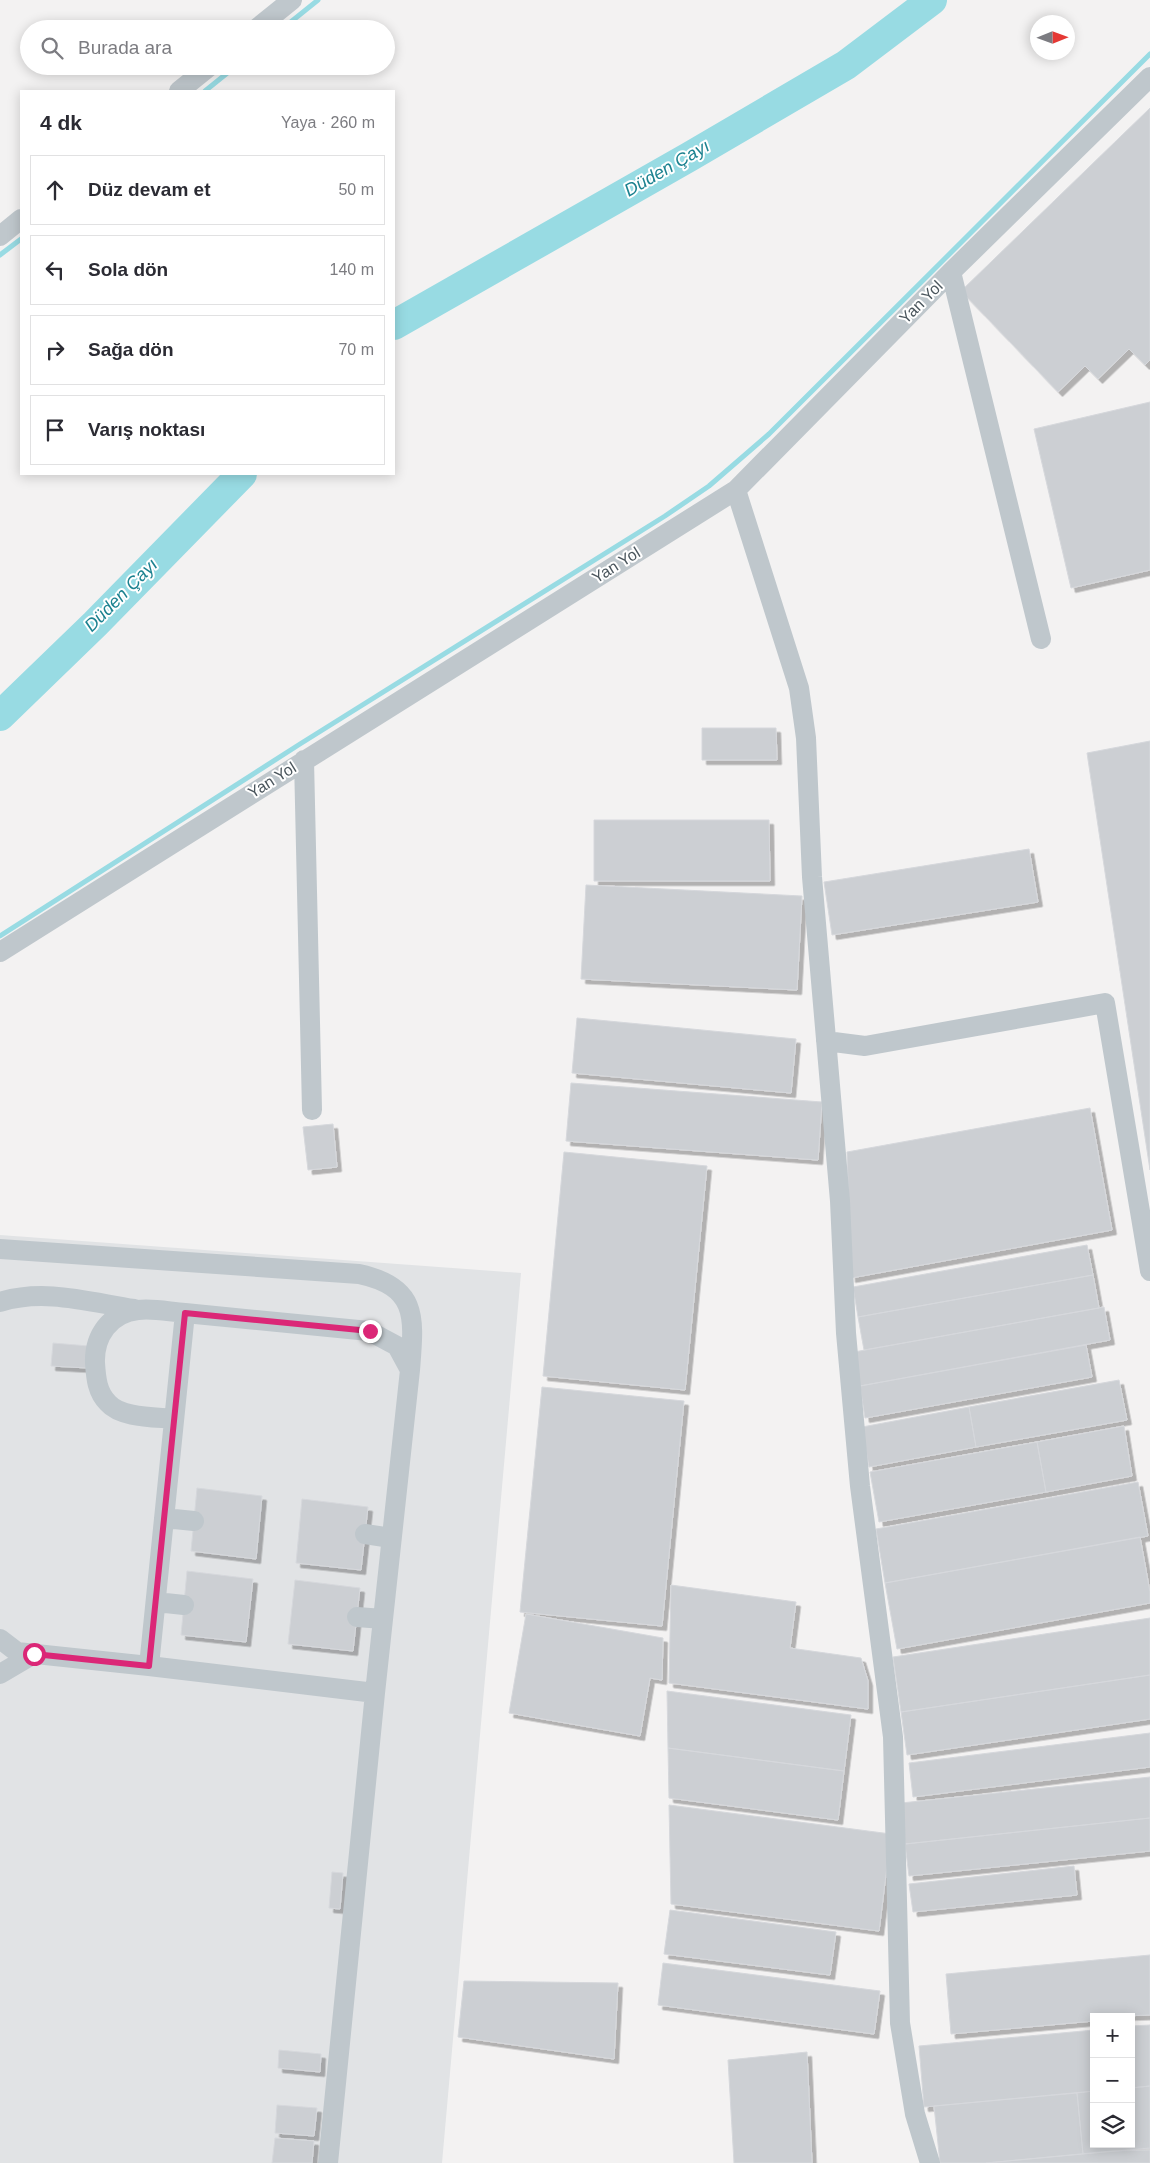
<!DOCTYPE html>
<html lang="tr">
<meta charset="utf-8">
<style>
:root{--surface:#fff;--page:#f7f7f7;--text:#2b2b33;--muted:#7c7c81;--line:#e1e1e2}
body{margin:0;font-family:Arial,sans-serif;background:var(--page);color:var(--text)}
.controls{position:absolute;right:15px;bottom:15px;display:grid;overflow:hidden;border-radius:0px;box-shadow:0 2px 12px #0003}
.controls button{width:45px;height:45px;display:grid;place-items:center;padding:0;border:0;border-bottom:1px solid var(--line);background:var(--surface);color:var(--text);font:25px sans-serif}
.compass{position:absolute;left:1030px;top:15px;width:45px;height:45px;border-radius:50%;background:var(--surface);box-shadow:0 2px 12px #0003;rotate:89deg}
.stop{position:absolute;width:15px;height:15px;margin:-11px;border:4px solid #db2777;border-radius:50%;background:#fff}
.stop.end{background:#db2777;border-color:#fff;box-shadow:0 1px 5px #0008}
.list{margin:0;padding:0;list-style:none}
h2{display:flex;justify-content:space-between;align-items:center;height:65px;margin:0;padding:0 20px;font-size:21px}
h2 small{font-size:16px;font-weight:400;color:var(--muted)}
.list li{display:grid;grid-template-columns:32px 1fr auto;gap:15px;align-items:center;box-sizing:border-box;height:70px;margin:0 10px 10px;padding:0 10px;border:1px solid var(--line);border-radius:0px}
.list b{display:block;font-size:19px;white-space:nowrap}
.list em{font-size:16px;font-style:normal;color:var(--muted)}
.icon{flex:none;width:28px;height:28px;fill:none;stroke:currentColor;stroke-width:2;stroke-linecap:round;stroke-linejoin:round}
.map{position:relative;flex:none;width:1150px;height:2163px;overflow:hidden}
.search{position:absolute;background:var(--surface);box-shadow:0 2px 12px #0003;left:20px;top:20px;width:375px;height:55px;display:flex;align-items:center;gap:12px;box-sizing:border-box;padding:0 18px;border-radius:28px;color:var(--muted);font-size:19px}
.panel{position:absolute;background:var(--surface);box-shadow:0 2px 12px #0003;left:20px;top:90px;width:375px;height:385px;border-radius:0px}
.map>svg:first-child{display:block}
.airport{fill:#e1e3e5}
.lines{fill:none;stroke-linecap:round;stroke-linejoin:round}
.stream{stroke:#98dbe3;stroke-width:5}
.river{stroke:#98dbe3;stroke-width:30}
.building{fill:#cccfd3;stroke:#d6d8dc;filter:url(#shadow)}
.minor{stroke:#bfc7cc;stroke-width:20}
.route{stroke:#db2777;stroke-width:6}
.labels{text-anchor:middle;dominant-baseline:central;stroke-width:4;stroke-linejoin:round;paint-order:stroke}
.street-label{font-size:16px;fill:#4b565d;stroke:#fff}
.water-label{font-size:18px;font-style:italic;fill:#1c8290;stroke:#fff}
</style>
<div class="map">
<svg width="1150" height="2163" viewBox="0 0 1150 2163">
<defs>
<filter id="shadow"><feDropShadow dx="4.5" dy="4.5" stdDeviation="0" flood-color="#0004"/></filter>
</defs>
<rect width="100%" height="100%" fill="#f3f2f2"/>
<path class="airport" d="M0,1235L521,1273L442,2163H0Z"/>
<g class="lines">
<path class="stream" d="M282,29L318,0
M205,91L236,66
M0,255L21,239
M0,936L300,744L665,516L709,486L769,434L1150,54"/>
<path class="river" d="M394,325L689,157L846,65L932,0
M0,716L95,624L242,474"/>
</g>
<path class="building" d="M1150,108V360L1145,365L1129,349L1098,379L1085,366L1058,392L961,291Z
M1150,402V570L1071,588L1034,429Z
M702,728H776L777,760H702Z
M1150,741V1170L1087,753Z
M594,820H769L770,881H594Z
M1029,849L1038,902L832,935L824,882Z
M586,885L802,896L797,990L581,979Z
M577,1018L796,1039L791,1093L572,1073Z
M571,1083L822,1102L818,1160L566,1141Z
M1090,1108L1112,1230L851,1278L847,1152Z
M333,1124L337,1167L308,1170L303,1127Z
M564,1152L707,1166L685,1390L543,1376Z
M1087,1245L1093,1275L858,1317L853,1287Z
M1093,1275L1099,1308L864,1350L858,1317Z
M1104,1307L1110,1340L860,1386L854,1352Z
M53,1343L89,1346L88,1368L51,1366Z
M1086,1345L1092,1377L865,1418L860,1386Z
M1119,1380L1127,1420L976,1447L969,1407Z
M542,1387L684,1401L662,1626L520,1612Z
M969,1407L976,1447L869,1467L862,1427Z
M1124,1426L1132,1476L1046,1492L1037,1442Z
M1037,1442L1046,1492L879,1522L870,1472Z
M1138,1482L1148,1536L885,1583L876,1529Z
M197,1488L262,1496L256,1559L191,1551Z
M302,1499L368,1507L361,1570L296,1563Z
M1140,1537L1150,1592V1603L897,1649L885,1583Z
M187,1571L253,1579L246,1642L181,1635Z
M295,1580L360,1588L353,1651L288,1644Z
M671,1585L796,1602L790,1648L861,1658L868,1681V1709L669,1683Z
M526,1614L663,1638L662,1680L650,1678L640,1736L509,1713Z
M1150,1618V1675L901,1712L893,1657Z
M1150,1675V1719L907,1755L901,1712Z
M667,1691L851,1715L844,1771L668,1748Z
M1150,1733V1767L913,1797L909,1763Z
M668,1748L844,1771L838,1820L669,1798Z
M1150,1777V1818L905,1844L901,1803Z
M669,1805L891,1834L879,1931L671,1904Z
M1150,1818V1851L909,1876L905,1844Z
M1074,1866L1077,1895L913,1912L909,1884Z
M332,1872L343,1873L340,1909L329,1908Z
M670,1910L836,1932L830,1975L664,1954Z
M1150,1955V2015L1094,2017V2021L951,2034L946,1974Z
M663,1963L880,1991L874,2034L658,2005Z
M464,1981L618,1983L614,2059L458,2037Z
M1150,2025V2086L1131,2088V2026Z
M1094,2030V2091L924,2107L919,2046Z
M279,2050L321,2054L320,2072L278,2068Z
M807,2052L812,2163H734L728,2060Z
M1150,2086V2148L1083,2154L1077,2093L1094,2091V2144H1131V2088Z
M1077,2093L1083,2154L986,2163H940L934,2106Z
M277,2105L317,2108L314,2136L275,2133Z
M275,2138L314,2141L312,2163H272Z
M1150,2150V2163H986L1112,2151Z"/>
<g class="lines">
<path class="minor" d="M256,29L292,0
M179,91L210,66
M0,236L21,219
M951,272L1041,639
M736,490L799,688L806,738L812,877L840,1201L846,1333L860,1486L893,1737L900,2023L915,2114L930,2163
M304,760L312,1110
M0,952L736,490L951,272L1150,77
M826,1041L865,1046L1105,1003L1150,1271
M0,1249L359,1274C419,1287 414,1318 410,1370
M0,1302C44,1288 89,1302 134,1309
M174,1419C155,1417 121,1418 108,1403C97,1392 96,1378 95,1363C94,1336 110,1313 138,1310C153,1308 170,1312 185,1313
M164,1518L194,1521
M365,1534L391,1538
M156,1602L184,1605
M357,1617L383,1619
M0,1639L17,1652L149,1666
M0,1674L34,1654
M328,2163L375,1693L410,1370L397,1346L369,1331L185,1313L149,1666L375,1693"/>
</g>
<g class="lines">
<path class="route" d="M34,1654L149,1666L185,1313L370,1331"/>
</g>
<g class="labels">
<g class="street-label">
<text transform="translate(921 302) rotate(-45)">Yan Yol</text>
<text transform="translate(616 565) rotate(-32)">Yan Yol</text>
<text transform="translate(272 780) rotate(-32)">Yan Yol</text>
</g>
<g class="water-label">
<text transform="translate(667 168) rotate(-30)">Düden Çayı</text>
<text transform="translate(121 595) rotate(-45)">Düden Çayı</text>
</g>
</g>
</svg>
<div class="controls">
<button>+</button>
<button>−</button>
<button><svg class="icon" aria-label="layers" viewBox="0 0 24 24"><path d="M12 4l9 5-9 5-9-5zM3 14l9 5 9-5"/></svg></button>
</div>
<svg class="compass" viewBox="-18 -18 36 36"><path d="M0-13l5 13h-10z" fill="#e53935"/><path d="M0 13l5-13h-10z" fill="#7c7c81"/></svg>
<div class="stop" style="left:34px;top:1654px"></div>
<div class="stop end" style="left:370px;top:1331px"></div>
<div class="search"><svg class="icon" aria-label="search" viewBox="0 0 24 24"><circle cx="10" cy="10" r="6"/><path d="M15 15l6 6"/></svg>Burada ara</div>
<section class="panel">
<h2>4 dk<small>Yaya · 260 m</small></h2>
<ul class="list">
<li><svg class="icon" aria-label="ahead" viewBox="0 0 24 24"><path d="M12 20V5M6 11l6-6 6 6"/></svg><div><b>Düz devam et</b></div><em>50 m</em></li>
<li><svg class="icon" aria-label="left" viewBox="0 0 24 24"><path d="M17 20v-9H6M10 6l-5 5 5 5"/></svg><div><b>Sola dön</b></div><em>140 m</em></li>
<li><svg class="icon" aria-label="right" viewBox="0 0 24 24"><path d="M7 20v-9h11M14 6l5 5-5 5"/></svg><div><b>Sağa dön</b></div><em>70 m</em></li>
<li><svg class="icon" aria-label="arrive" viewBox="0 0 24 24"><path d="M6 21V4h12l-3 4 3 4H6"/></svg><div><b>Varış noktası</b></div></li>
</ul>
</section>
</div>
